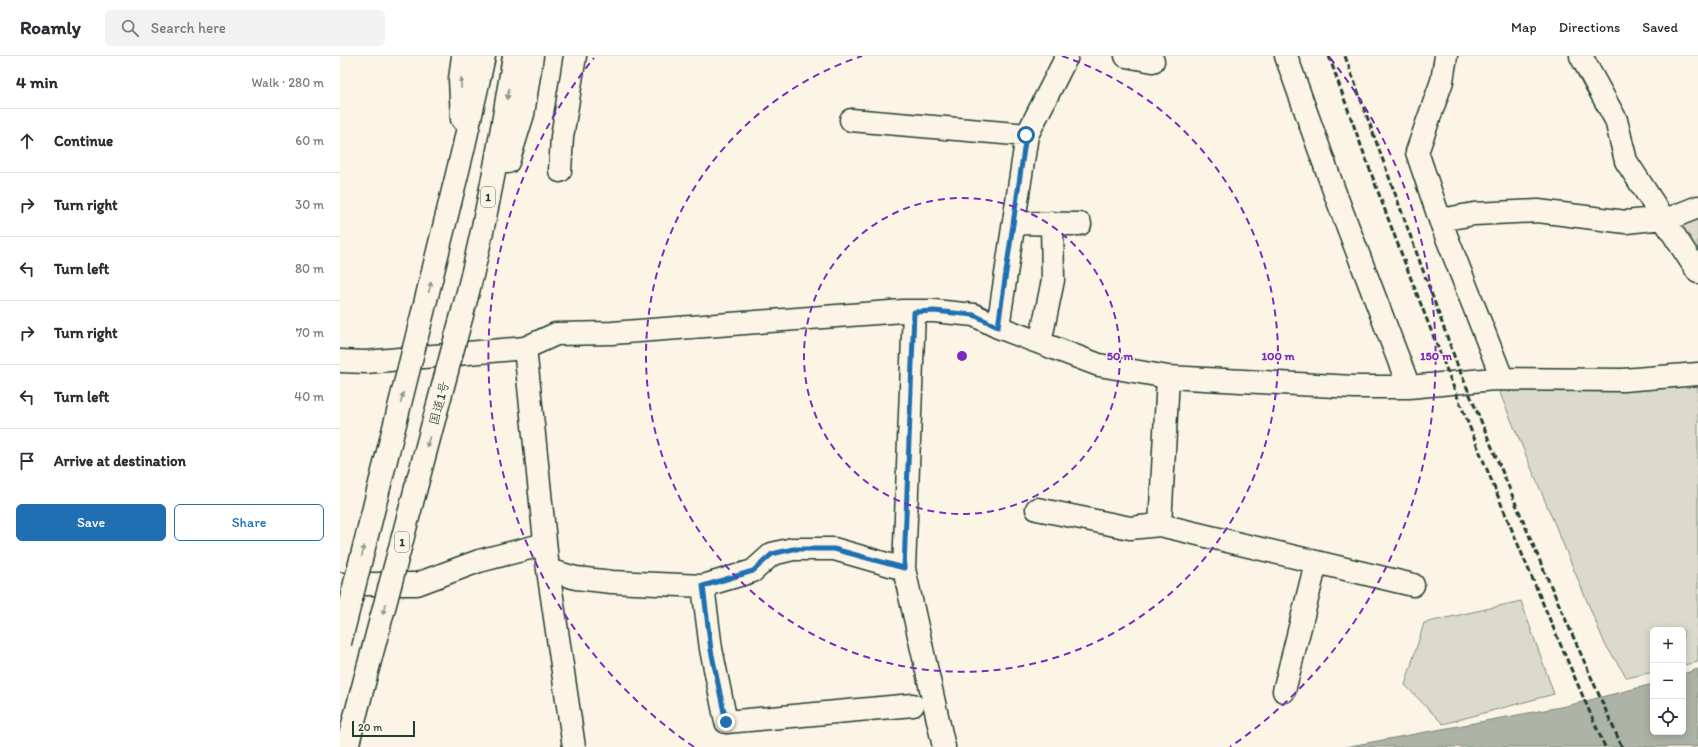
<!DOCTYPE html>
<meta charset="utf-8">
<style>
:root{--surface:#fff;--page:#f2f2f3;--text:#2b2b33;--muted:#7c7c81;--line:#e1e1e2;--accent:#1f6fb2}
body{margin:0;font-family:Itim,"Klee One",sans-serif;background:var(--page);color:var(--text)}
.controls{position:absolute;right:12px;bottom:12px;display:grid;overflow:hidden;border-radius:6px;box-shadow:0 2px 10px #0003}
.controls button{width:36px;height:36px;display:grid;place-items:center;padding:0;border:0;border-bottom:1px solid var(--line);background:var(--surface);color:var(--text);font:20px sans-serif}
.scale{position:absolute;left:12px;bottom:10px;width:63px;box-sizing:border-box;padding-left:4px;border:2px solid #1f3d34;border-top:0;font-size:11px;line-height:14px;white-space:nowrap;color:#1f3d34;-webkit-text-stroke:3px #fcf5e5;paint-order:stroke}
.stop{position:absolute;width:12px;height:12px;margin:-9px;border:3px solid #1f6fb2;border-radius:50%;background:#fff}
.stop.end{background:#1f6fb2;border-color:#fff;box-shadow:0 1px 4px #0008}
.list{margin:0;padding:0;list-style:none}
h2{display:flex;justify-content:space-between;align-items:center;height:52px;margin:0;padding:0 16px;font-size:17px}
h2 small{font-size:13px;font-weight:400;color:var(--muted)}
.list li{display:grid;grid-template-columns:26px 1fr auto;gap:12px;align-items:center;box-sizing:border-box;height:64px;padding:0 16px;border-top:1px solid var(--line)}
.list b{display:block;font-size:15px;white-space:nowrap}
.list em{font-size:13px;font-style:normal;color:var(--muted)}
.actions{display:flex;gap:8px;padding:12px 16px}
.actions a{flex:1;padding:9px 0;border:1px solid var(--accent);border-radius:6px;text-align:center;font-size:14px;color:var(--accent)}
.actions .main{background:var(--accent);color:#fff}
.icon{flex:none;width:22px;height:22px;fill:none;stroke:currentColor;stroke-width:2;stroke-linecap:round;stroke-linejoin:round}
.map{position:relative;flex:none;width:1358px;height:691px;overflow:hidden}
header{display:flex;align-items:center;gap:24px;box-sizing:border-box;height:56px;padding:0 20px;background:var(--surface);border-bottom:1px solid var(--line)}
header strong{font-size:19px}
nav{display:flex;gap:22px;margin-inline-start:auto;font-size:14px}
.search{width:280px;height:36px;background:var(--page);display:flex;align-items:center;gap:10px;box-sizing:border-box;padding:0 14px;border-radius:6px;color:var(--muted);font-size:15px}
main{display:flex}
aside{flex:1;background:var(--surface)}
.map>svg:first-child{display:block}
.green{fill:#dcdacc;stroke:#7e8c80}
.water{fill:#aeb3a7;stroke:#758479}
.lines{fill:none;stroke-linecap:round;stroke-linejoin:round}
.minor-casing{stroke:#1f3d34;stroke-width:25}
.highway-casing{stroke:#1f3d34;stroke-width:25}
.minor{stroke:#fcf5e5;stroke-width:22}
.highway{stroke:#fcf5e5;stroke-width:22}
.rail{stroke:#1f3d34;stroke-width:3;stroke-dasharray:6 3;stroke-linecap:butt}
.highway-bridge-casing{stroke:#1f3d34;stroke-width:25;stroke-linecap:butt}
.highway-bridge{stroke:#fcf5e5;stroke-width:22}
.oneway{fill:#8e998c}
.route{stroke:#1f6fb2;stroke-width:5}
.ring{fill:none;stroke:#7b2cbf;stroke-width:2;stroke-dasharray:7 5}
.labels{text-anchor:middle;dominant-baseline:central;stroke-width:3;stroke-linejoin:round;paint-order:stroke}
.shield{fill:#fcf5e5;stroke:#617469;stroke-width:1}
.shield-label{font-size:12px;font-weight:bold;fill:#1f3d34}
.street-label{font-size:13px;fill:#1f3d34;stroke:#fcf5e5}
.centre{fill:#7b2cbf;stroke:#fcf5e5;stroke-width:2}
.ring-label{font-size:12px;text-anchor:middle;font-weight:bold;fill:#7b2cbf;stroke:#fcf5e5;stroke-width:3;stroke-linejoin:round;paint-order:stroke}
</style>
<header>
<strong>Roamly</strong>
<div class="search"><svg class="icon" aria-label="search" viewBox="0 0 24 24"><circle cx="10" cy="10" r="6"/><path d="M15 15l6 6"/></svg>Search here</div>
<nav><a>Map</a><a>Directions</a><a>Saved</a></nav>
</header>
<main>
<aside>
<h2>4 min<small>Walk · 280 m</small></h2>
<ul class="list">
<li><svg class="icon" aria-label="ahead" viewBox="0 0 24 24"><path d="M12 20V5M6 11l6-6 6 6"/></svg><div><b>Continue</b></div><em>60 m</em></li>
<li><svg class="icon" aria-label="right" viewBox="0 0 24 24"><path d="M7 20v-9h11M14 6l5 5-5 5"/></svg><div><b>Turn right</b></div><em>30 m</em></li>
<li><svg class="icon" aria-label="left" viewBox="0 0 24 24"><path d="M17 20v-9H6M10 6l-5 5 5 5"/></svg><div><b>Turn left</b></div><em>80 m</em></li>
<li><svg class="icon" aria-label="right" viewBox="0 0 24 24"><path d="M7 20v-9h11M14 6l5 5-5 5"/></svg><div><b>Turn right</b></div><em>70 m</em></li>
<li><svg class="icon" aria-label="left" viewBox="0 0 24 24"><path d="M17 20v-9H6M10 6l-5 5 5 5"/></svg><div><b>Turn left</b></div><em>40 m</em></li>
<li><svg class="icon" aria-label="arrive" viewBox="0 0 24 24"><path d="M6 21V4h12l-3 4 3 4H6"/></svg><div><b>Arrive at destination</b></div></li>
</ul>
<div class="actions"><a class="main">Save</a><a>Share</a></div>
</aside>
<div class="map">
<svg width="1358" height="691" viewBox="0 0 1358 691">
<rect width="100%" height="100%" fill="#fcf5e5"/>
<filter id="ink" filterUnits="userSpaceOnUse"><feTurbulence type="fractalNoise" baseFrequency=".025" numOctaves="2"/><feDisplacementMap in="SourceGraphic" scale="8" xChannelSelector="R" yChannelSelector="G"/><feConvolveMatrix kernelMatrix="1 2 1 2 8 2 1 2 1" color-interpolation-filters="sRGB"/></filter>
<g filter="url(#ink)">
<path class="green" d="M1358,152V195L1333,161Z
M1358,316V606L1343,609V574H1313V616L1287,622L1265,588L1154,323Z
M1181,545L1214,638L1103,668L1065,629L1084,567Z"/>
<path class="water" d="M1358,613V690L1355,691H1005L1226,650L1313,628V676H1343V618Z"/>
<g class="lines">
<g class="minor-casing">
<path id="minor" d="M786,0L813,5
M946,0L996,140L1069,331
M1106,0L1102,25L1077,96L1100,164L1162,322
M1241,0L1276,64L1286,105L1358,216
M511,64L687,79
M220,115L222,81L235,0
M1100,164L1134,158L1198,155L1286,166L1333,161L1358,151
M674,167L740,168
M574,255L564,513L604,691
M658,271L687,79L727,0
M700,287L713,224L712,167
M185,292L208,514L234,691
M0,305L26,306L185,292L216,278L272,277L563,255H594L634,259L658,271L759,309L828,321L1014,331H1069L1154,323L1283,324L1358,318
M697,453L790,472L820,469L1073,529
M820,469L828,321
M208,514L236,522L272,526L363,530L413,515L432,498L453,493H494L564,513
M0,528H77L139,505L205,488
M363,530L371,593L386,666L573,649
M944,635L976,507"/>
</g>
<g class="highway-casing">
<path id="highway" d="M122,63L120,23L123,0
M168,106L183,58L192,0
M80,268L123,94L144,0
M116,281C142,189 159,94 174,0"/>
</g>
<use href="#minor" class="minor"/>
<use href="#highway" class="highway"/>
<path class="rail" d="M989,0C1071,234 1165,463 1265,691
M1005,0L1117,308L1202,510L1282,691"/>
<g class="highway-bridge-casing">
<path id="highway-bridge" d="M0,587L80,268
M7,691L116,281"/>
</g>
<use href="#highway-bridge" class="highway-bridge"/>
</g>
<defs><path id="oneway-solid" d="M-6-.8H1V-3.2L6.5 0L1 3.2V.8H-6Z"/></defs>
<g class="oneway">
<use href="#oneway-solid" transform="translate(121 27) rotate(-91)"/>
<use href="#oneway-solid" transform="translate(168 38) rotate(99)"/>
<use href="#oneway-solid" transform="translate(90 231) rotate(-76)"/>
<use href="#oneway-solid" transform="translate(62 342) rotate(-76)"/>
<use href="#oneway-solid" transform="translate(88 386) rotate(105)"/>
<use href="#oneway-solid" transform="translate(23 495) rotate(-76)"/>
<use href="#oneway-solid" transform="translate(44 553) rotate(105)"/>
</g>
</g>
<g class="lines" filter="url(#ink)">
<path class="route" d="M386,666L371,594L363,530L413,515L432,498L453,493H494L564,512L574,256L594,255L634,259L658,271L686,79"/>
</g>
<g class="ring">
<circle cx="622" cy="300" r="158"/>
<path d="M722 0A316 316 0 1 1 522 0"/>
<path d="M354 691A474 474 0 0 1 254 2M990 2A474 474 0 0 1 890 691"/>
</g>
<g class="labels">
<g class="shield">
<rect x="141" y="131" width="14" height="20" rx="3"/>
<rect x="55" y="476" width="14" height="20" rx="3"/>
</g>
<g class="shield-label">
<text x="148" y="141">1</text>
<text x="62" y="486">1</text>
</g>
<g class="street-label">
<text transform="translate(99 347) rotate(-75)">国道1号</text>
</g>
</g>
<circle cx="622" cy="300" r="6" class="centre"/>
<g class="ring-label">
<text x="780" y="304">50 m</text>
<text x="938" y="304">100 m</text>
<text x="1096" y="304">150 m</text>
</g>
</svg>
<div class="controls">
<button>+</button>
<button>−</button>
<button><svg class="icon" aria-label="locate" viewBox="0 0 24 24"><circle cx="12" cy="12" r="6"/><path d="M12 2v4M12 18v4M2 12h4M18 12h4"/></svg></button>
</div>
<div class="scale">20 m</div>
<div class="stop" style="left:686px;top:79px"></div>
<div class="stop end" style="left:386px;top:666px"></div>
</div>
</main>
